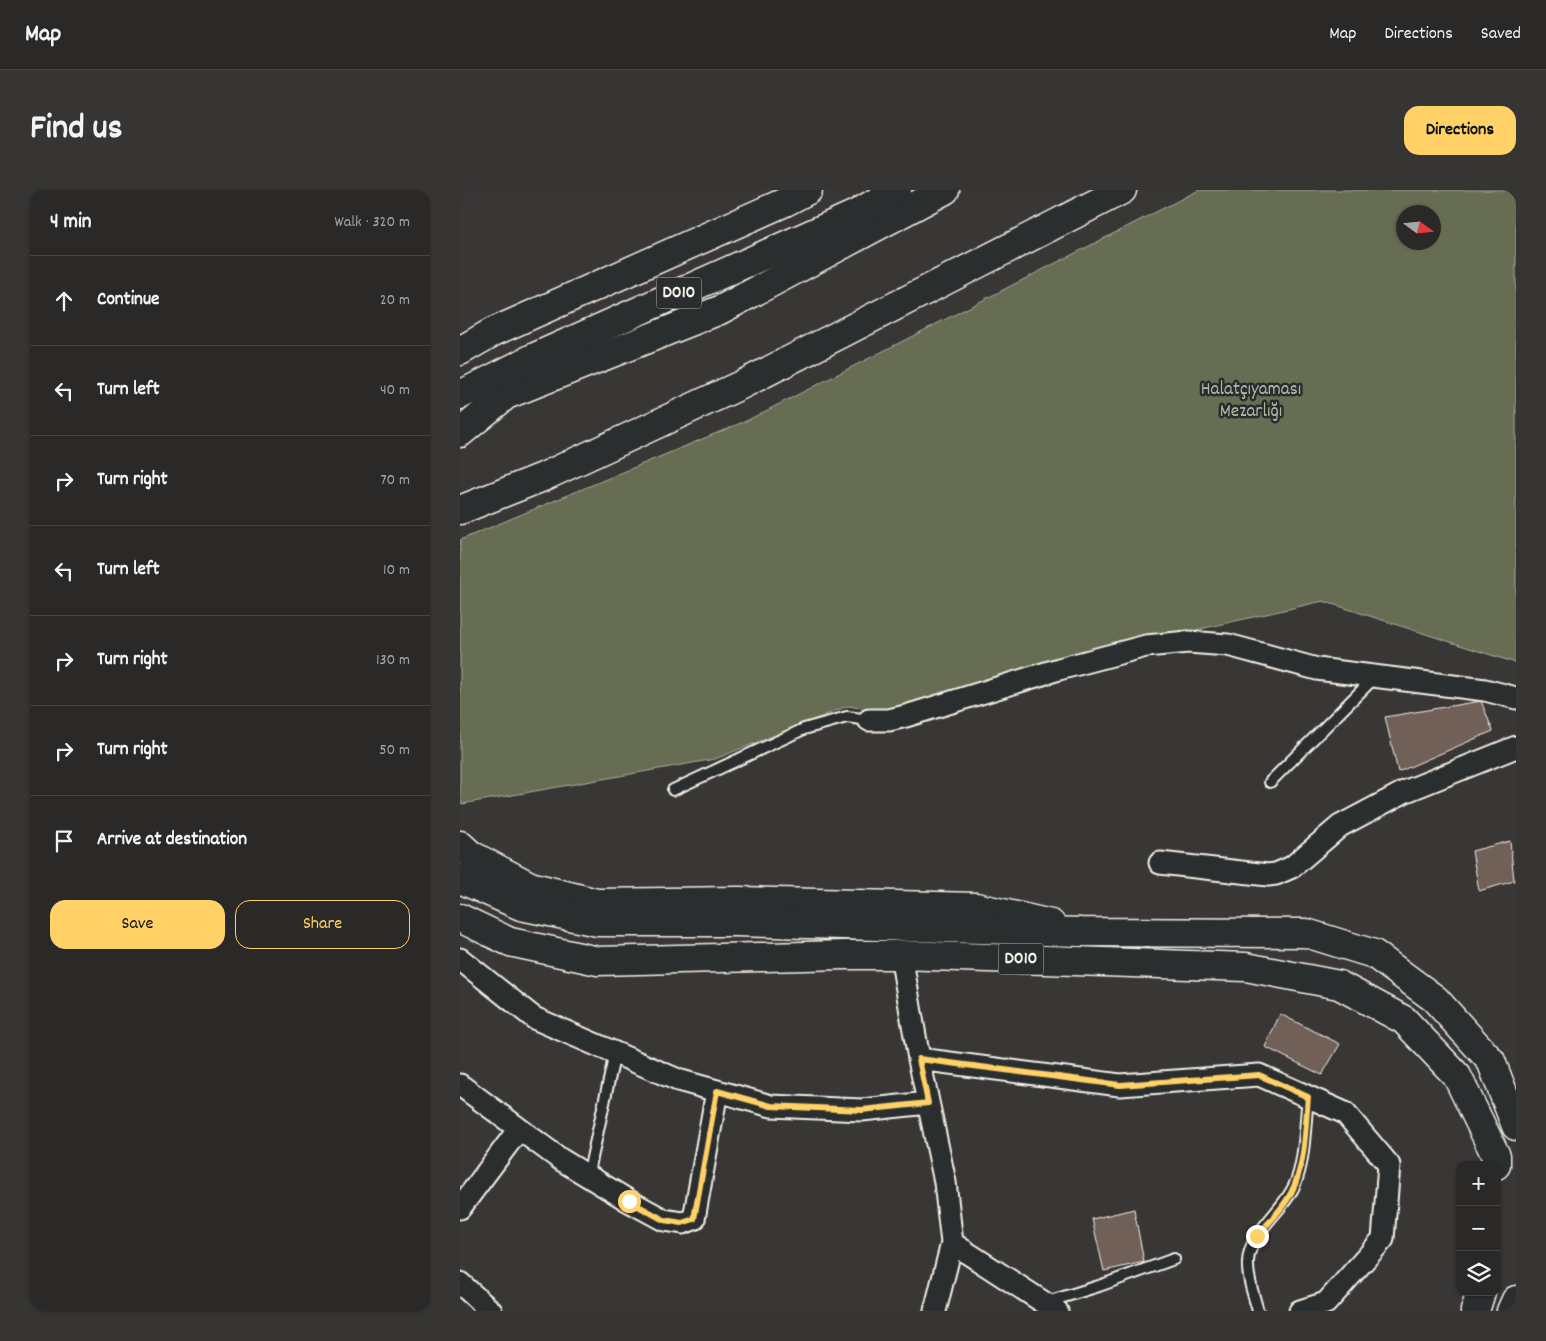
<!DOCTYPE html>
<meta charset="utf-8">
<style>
:root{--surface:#2a2928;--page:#363534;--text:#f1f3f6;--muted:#a5a6a8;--line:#464545;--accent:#ffd166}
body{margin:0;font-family:Dekko,sans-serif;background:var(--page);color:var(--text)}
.controls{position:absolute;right:15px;bottom:15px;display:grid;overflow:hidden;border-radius:10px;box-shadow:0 1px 4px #0004}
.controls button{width:45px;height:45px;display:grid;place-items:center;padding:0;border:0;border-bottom:1px solid var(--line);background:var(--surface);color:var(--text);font:25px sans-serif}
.compass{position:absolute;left:936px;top:15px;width:45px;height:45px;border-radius:50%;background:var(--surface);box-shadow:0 1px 4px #0004;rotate:105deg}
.stop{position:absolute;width:15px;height:15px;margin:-11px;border:4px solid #ffd166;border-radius:50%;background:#fff}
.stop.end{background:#ffd166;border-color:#fff;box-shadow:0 1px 5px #0008}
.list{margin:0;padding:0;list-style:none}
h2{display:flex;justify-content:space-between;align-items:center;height:65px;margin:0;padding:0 20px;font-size:21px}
h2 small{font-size:16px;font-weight:400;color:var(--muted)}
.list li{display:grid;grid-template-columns:32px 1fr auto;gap:15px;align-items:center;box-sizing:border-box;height:90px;padding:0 20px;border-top:1px solid var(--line)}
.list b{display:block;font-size:19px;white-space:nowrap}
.list em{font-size:16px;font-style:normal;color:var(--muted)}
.actions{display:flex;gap:10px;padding:15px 20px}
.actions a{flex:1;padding:11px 0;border:1px solid var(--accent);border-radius:15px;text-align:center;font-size:18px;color:var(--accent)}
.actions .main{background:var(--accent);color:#111}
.icon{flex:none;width:28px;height:28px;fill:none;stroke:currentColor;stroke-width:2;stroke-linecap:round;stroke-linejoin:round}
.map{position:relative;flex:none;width:1056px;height:1121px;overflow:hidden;border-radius:15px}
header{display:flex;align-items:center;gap:30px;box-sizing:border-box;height:70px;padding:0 25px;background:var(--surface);border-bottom:1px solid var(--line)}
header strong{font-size:24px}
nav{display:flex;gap:28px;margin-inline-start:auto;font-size:18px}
.intro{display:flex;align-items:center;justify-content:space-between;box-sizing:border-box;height:120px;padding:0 30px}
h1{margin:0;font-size:35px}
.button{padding:12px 22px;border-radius:15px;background:var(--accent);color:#111;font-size:18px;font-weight:700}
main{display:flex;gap:30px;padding:0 30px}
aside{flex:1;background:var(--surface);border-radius:15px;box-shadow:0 1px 4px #0004}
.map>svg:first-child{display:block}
.green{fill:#666d52;stroke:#adaf9d;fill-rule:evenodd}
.building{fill:#716058;stroke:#f4f1e8}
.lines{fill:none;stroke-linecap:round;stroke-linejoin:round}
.lane-casing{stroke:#f4f1e8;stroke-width:14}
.street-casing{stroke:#f4f1e8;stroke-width:25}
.secondary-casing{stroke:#f4f1e8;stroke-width:31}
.highway-casing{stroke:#f4f1e8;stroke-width:31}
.lane{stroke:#2a2d2e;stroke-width:10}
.street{stroke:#2a2d2e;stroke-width:21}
.secondary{stroke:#2a2d2e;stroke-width:28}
.highway{stroke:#2a2d2e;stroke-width:28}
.route{stroke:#ffd166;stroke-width:6}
.labels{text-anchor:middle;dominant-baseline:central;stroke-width:5;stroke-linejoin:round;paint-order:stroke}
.shield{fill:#2a2d2e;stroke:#b7b6b0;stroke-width:1}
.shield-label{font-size:18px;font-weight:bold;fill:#f4f1e8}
.park-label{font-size:19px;fill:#b4b6a4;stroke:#2a2d2e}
</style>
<header>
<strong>Map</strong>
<nav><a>Map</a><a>Directions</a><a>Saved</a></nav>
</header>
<div class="intro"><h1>Find us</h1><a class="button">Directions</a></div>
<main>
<aside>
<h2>4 min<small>Walk · 320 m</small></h2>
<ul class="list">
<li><svg class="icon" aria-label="ahead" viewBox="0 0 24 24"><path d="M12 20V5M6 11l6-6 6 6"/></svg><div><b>Continue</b></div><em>20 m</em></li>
<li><svg class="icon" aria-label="left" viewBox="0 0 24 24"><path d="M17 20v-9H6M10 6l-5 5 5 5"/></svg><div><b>Turn left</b></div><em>40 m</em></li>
<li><svg class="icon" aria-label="right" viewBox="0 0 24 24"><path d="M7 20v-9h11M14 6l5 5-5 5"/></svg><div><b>Turn right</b></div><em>70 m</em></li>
<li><svg class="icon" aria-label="left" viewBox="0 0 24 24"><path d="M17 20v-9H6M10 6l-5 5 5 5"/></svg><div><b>Turn left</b></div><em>10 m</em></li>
<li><svg class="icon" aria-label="right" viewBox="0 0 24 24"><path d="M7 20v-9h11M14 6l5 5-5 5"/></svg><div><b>Turn right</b></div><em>130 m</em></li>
<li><svg class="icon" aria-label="right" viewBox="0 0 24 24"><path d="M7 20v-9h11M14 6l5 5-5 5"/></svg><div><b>Turn right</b></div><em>50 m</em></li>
<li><svg class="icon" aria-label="arrive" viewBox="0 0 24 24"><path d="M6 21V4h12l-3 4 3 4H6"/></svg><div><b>Arrive at destination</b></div></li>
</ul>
<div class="actions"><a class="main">Save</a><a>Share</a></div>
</aside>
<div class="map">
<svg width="1056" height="1121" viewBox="0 0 1056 1121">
<rect width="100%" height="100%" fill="#383736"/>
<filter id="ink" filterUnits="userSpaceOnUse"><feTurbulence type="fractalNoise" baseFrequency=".02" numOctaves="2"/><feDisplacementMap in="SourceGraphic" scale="10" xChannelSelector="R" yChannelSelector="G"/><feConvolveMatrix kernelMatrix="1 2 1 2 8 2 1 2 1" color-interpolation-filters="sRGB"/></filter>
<g filter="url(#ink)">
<path class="green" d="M739,0H1056V473L863,411L609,469L433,523L388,516L255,569L2,614L0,609V350L288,230ZM944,22H974V52H944Z"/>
<path class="building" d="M1021,511L1033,541L938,582L925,527Z
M1050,651L1054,691L1019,701L1012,661Z
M820,824L880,854L862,885L805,857Z
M674,1019L684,1072L644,1081L632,1029Z"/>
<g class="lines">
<g class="lane-casing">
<path id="lane" d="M810,592L916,486
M213,600L344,539L387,527L409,530
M128,986L155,863
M584,1113L639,1096L714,1069
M798,1121C794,1106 787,1088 788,1072C789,1042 824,1021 835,994C845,971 845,933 848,907"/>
</g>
<g class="street-casing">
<path id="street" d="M409,530H429L446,526L599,479L686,456L728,452L768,455L857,479L1025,500L1056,508
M700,673L808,685L816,684L832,677L880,636L944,602L1056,557
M441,765L459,869L485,992L492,1053L475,1121
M0,769L74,828L218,890L311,916L402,920L468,913
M459,869L660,895L799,885L885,923L929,975L923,1049L866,1113L840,1121
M0,895L100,969L169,1011L204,1030L223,1033L234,1029L257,901
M0,1018L59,939
M492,1053L597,1121
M0,1093L31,1121"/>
</g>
<g class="secondary-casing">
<path id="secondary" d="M0,243L46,205L260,120L485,0
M0,320L83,287L283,194L662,0
M0,655L11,665L70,696L137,713L278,711L516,717L591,734"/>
</g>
<g class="highway-casing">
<path id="highway" d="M0,161L33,142L325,12L348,0
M0,205L73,168L396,24L437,0
M0,689L61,716L138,732H277L621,742L846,743L914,764L975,809L1031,871L1056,936
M0,728L50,752L138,771L384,765H441L786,777L879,795L944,830L997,886L1036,966V975
M1015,1121L1021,1102
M1051,1121L1056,1110"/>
</g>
<use href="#lane" class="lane"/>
<use href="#street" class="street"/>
<use href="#secondary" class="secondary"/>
<use href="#highway" class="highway"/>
</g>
</g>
<g class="lines" filter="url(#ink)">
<path class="route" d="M169,1011L204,1030L222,1033L234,1029L257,901L311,916L402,920L468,913L459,869L660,895L799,885L848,907C845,938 846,974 831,1003C823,1019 809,1032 797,1046"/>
</g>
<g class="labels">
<g class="shield">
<rect x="196.5" y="87.5" width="45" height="31" rx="4"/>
<rect x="538.5" y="753.5" width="45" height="31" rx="4"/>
</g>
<g class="shield-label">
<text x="219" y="103">D010</text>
<text x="561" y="769">D010</text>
</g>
<g class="park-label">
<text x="791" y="200">Halatçıyaması<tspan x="791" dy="22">Mezarlığı</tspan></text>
</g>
</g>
</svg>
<div class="controls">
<button>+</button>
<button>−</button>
<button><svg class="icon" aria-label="layers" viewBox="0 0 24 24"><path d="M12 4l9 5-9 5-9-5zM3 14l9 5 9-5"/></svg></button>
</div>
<svg class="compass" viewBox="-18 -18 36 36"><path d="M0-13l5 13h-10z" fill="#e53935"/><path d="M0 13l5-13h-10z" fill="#a5a6a8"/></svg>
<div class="stop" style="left:169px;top:1011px"></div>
<div class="stop end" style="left:797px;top:1046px"></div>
</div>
</main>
